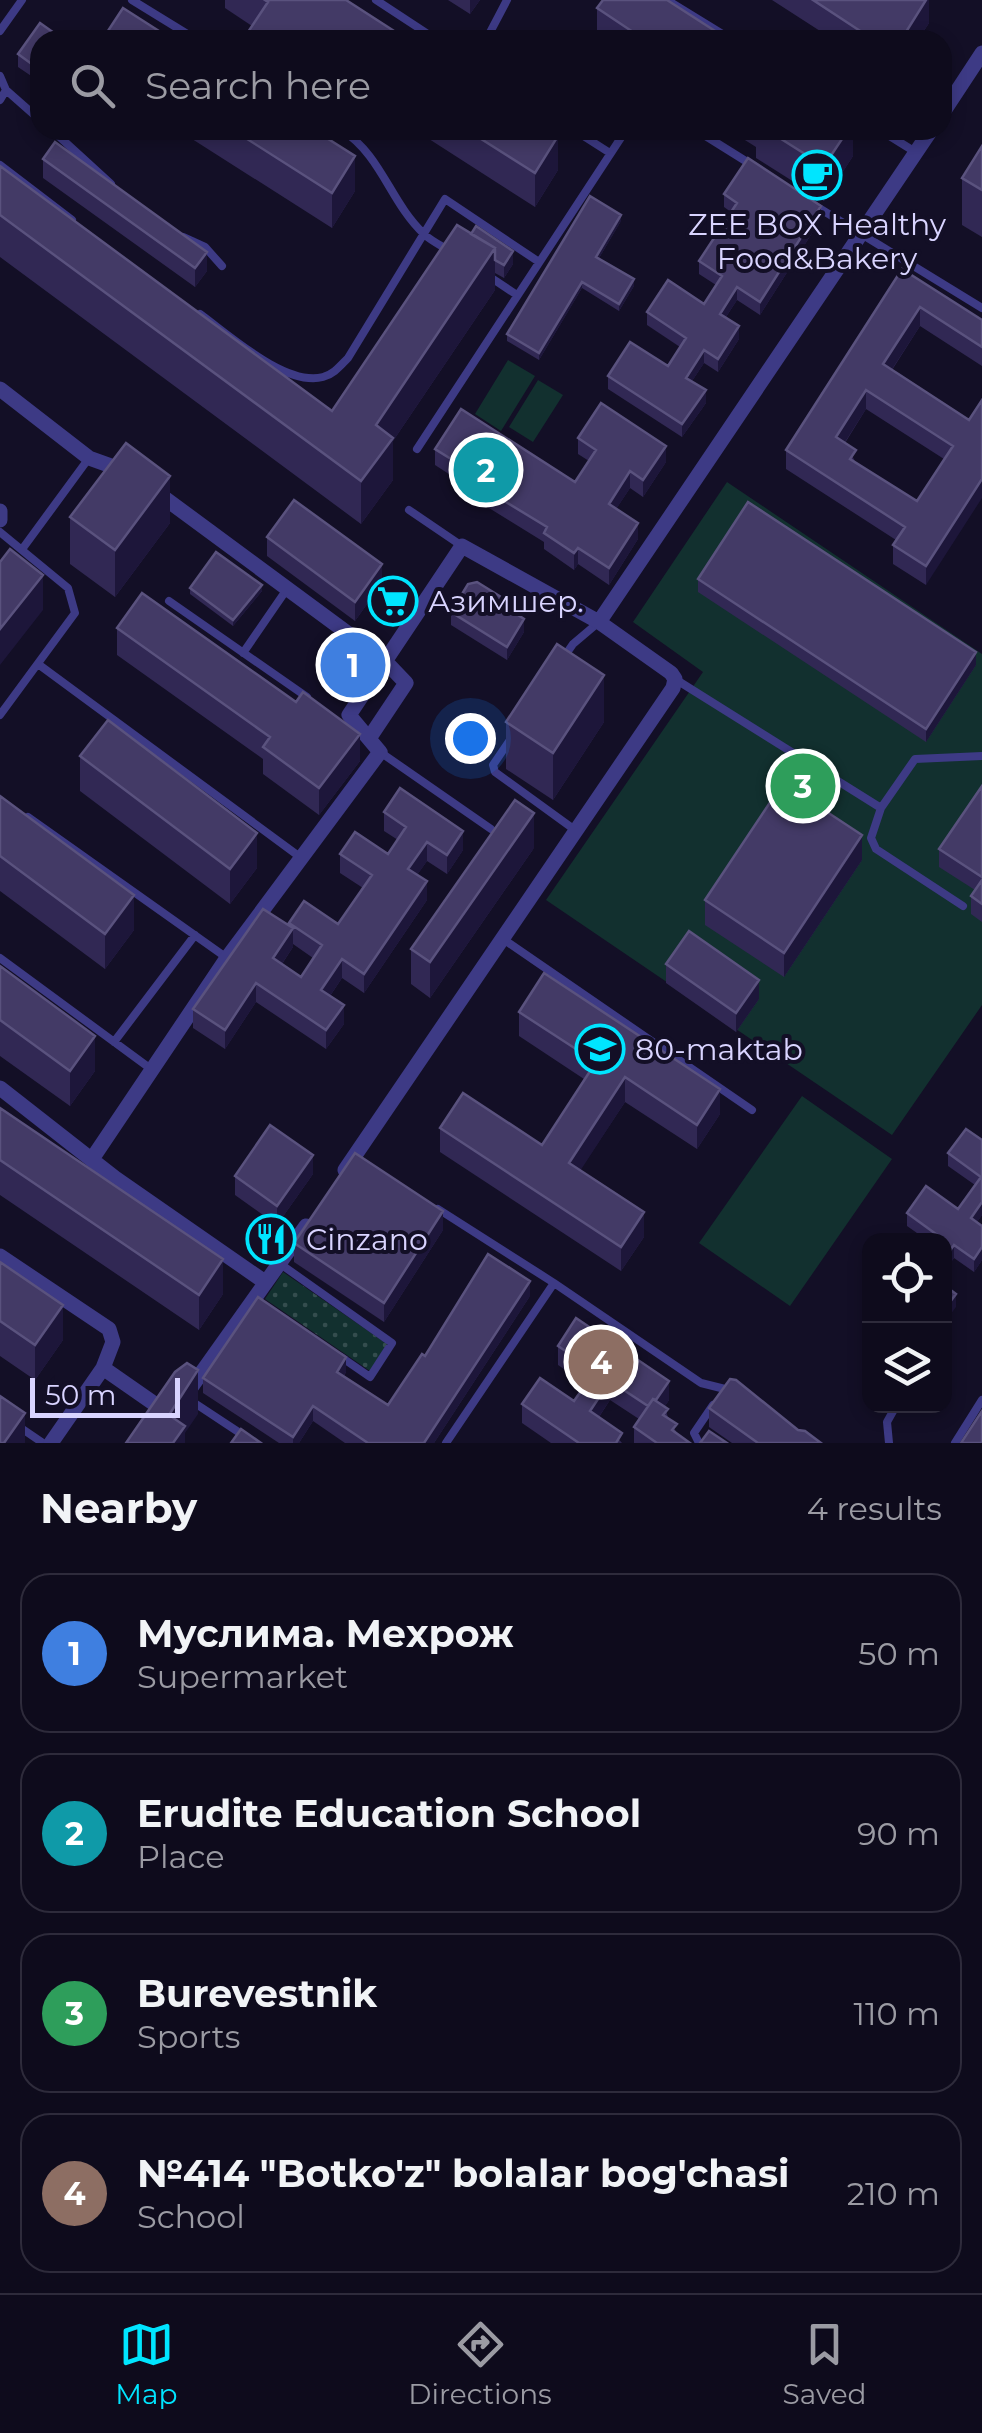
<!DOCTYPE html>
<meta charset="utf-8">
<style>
:root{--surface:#0e0b1c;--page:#171425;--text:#f1f3f6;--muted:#9b9ba3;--line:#2e2b3b;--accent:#00e5ff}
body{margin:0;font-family:Montserrat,sans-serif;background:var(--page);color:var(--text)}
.controls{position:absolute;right:30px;bottom:30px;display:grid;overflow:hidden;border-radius:20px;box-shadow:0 5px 15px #0003}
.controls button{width:90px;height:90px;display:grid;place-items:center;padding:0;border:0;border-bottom:2px solid var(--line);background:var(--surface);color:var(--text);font:50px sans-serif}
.scale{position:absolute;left:30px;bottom:25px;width:150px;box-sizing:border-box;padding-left:10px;border:5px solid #d9d4ff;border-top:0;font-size:28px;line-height:35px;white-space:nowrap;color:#d9d4ff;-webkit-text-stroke:8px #130f26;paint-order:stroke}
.you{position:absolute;left:470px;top:738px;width:35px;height:35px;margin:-25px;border:8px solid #fff;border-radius:50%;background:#1a73e8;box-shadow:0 0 0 15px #1a73e833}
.badge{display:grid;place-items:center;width:65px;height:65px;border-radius:50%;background:var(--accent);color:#fff;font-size:32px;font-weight:700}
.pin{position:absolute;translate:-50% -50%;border:5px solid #fff;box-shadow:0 2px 10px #0006}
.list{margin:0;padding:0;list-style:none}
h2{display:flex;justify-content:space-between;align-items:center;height:130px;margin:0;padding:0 40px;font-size:42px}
h2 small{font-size:32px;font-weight:400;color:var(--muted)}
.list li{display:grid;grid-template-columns:65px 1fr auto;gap:30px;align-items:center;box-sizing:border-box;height:160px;margin:0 20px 20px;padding:0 20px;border:2px solid var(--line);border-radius:30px}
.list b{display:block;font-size:38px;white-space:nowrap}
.list p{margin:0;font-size:32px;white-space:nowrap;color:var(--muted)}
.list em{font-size:32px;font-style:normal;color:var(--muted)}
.icon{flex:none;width:55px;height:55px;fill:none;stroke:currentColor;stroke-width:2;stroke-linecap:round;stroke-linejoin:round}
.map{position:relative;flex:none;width:982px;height:1443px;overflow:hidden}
.search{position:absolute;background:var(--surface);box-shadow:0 5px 15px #0003;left:30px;right:30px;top:30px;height:110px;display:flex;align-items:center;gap:25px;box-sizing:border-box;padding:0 35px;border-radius:30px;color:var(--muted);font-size:38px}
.sheet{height:850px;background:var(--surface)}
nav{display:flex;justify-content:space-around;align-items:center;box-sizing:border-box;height:140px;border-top:2px solid var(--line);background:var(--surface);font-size:28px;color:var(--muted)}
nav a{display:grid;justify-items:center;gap:5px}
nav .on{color:var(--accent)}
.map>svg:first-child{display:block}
.park{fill:url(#park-dots)}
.pitch{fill:#12302f}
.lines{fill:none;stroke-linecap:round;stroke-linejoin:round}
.service{stroke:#3d3a85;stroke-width:8}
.minor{stroke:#3d3a85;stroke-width:15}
.wall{fill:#312854;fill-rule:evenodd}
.shaded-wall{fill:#1d163a}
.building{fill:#433a66;stroke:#5a527e;stroke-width:2.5;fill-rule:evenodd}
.labels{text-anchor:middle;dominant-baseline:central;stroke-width:8;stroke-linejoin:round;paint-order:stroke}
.poi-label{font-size:30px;fill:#d9d4ff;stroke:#130f26;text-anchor:start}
</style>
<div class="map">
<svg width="982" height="1443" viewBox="0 0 982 1443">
<defs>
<pattern id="park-dots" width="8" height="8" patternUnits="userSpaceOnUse" patternTransform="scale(2.5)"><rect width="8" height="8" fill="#12302f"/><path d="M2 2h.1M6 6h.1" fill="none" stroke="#344d4e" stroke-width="1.8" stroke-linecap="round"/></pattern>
</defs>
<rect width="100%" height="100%" fill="#130f26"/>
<path class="park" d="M283,1272L387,1344L370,1371L265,1299Z"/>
<path class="pitch" d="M508,360L535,376L501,431L475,414Z
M538,380L563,395L533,442L509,427Z
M727,482L982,654V1005L892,1135L546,900L703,672L633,622Z
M802,1096L892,1159L790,1306L699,1243Z"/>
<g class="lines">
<path class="service" d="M132,0L197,40
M376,0L437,40
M667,0L732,40
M0,31L22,0
M486,40L507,0
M0,76L6,90L0,100
M6,90L40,120
M52,130L111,184
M342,130C382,156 390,202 424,234C431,241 442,246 450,251
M574,130L610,153
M696,130L752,165
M880,130L917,153
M0,165L72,220
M814,205L982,308
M183,237L205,247L222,266
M487,275L517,295
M200,314C229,335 286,387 323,377C334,374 340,366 348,358L445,199L539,262
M417,449L626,130
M409,510L462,546
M0,532L68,588L75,613L0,715
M23,548L89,458
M169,601L307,697
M243,653L287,589
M564,657L573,644L599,622
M38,664L300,857
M675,679L881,808L871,838L876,849L963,906
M510,740L493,765L495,772L575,830
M380,752L491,829
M881,808L915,759L982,756
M28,817L227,958
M503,939L752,1110
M0,958L151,1069
M114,1042L195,935
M438,1209L554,1283L446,1443
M279,1263L392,1343L370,1377L341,1357
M554,1283L701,1383L733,1391
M193,1402L255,1443
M18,1426L43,1443
M699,1443L694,1433L713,1405
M889,1443L887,1422L896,1406
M955,1443L982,1400"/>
<path class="minor" d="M942,114L982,53
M0,389L89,458L128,472
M155,491L384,660L406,683L370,737
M0,511V520
M599,622L931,130
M0,1088L115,1178L265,1282
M92,1159L227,958L380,752L349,715L462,546L599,622L671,673L675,679L673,688L345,1170
M0,1256L109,1329L113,1342L103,1368
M51,1443L103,1368L159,1407L185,1396L306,1226"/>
</g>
<path class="wall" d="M225,0H346L408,40H246V35L252,26L225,8Z
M448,0H480L470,14Z
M772,0H929V23L918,40H834Z
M597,8L729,40H597Z
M40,40V82L18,67V54Z
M178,130H314L355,191L332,228Z
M415,130H548L558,170L535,207Z
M729,130H853V156L824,201L756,158V147Z
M982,146V237L962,225V178Z
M43,159L207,271L195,287L43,178Z
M0,166L332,411L457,225L513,264L504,278L495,273V290L393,441V480L361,524L0,257Z
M724,194L821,219L760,315L737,300L726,317L739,339L718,372L704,363L692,381L706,403L682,437L608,389V376L668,366L680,347L647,325V312L704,304L716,285L699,274V261L731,212L724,207Z
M621,221L599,258L634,286L619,311L582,288L539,360L507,341V334Z
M902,269L982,320V366L920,326L892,370L969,420L926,585L893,564V545L896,540L786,469V450ZM866,409L944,459L917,501L856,463L845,443Z
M578,438L666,462L643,497L630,488L616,509L638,539L609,585L578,564L574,570L544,549V542L455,487V478L435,465V449L575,482L589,461L578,454Z
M70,517L170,523L115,597L70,564Z
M267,537L382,583L355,621L267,556Z
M698,579L976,665L926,742L698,592Z
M190,588L262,591L233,626L190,594Z
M509,609L524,632L507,660L451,625V612Z
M117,628L360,761L319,815L263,774V759L117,655Z
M506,722H604L553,800L506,769Z
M80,756L257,868L230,904L80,791Z
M982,786V922L971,914V896L975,890L939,867V849Z
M0,796L134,930L105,969L0,891Z
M384,812L463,850L447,874L427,861L417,875L427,900L364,993L342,978L330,996L344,1024L326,1049L256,1002L225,1049L193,1028V1009L289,926V923L338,924L363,888L340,873V854H388L398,840L384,831ZM293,944L313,958L301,977L282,964L293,947Z
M534,848L430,998L411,984V949Z
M862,860L784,977L705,925V900Z
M666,964L759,999L736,1032L666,983Z
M0,966L95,1071L70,1106L0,1056Z
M519,1012L720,1114L697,1149L625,1102L580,1170L644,1237L621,1271L440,1152V1128L542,1145L584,1079L519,1036Z
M0,1108L223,1294L199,1330L0,1195Z
M982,1140V1215L977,1222L982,1226V1260L974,1272L954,1258L944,1272V1240H927L907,1226V1213L958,1209L975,1185L948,1166V1153Z
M313,1174L277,1225L235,1195V1176Z
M443,1230L384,1322L294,1262V1243Z
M0,1262L63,1340L35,1380L0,1356Z
M530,1296L434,1443H345L313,1421L299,1443H279L203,1393V1378L346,1372L344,1376L388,1405L425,1356Z
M558,1346L669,1400L665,1406L668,1418L677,1433L690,1443H634V1427L639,1419L610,1400L599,1417L622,1443H551L522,1423V1404L574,1401L586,1384L558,1365Z
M709,1408L798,1430L821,1443H732L709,1427Z"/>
<path class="shaded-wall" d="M470,0H480L470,14Z
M926,0H929V23L918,40H901Z
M848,130H853V156L824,201V166Z
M558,136V170L535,207V173Z
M355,156V191L332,228V193Z
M821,206V219L760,315V302Z
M621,215V221L596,263V257Z
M495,248V290L393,441V480L361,524V481L376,425Z
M513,251V264L504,278V265Z
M207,252V271L195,287V268Z
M634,279V286L619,311V304Z
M582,282V288L539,360V353Z
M737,287V300L720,326V314Z
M920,307V326L883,383V364Z
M739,326V339L718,372V359Z
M704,350V363L686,390V378Z
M706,390V403L682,437V424Z
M866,390V409L836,456V437Z
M666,446V462L643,497V480Z
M630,471V488L609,520V504Z
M170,476V523L115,597V550Z
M982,479V498L926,585V566Z
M638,523V539L609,585V568Z
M578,548V564L574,570V553Z
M382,564V583L355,621V602Z
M43,575V610L0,665V629Z
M262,585V591L233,626V620Z
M524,619V632L507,660V647Z
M976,652V665L926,742V729Z
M604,675V722L553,800V753Z
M360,734V761L319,815V788Z
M534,813V848L430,998V962Z
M463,831V850L447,874V855Z
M257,833V868L230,904V869Z
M862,835V860L784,977V953Z
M427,842V861L408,888V869Z
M427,881V900L364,993V974Z
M134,895V930L105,969V934Z
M293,928V947L273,977V958Z
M342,959V978L321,1009V990Z
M759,980V999L736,1032V1013Z
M256,983V1002L225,1049V1030Z
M344,1005V1024L326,1049V1030Z
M95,1036V1071L70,1106V1071Z
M625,1077V1102L569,1188V1163Z
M720,1089V1114L697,1149V1125Z
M313,1155V1174L277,1225V1206Z
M982,1202V1215L971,1231V1218Z
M443,1211V1230L384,1322V1303Z
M644,1212V1237L621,1271V1247Z
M954,1245V1258L944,1272V1259Z
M982,1247V1260L974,1272V1259Z
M223,1259V1294L199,1330V1295Z
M530,1281V1296L434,1443H424Z
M956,1294V1307L944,1323V1310Z
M63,1305V1340L35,1380V1345Z
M346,1357V1372L337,1387V1372Z
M198,1370V1414L185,1433V1443H169V1415Z
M610,1381V1400L590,1430V1411Z
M669,1381V1400L651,1427V1408Z
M313,1406V1421L299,1443H293V1437Z
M25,1413V1443H4Z"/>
<path class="building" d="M265,0H346L408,40H327L317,33L312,40H254L246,35L268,2Z
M603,0H667L729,40H645L597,8Z
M813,0H926L901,40H874Z
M123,8L173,40H102Z
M40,23L64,40H40V70L18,54Z
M233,130H314L355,156L332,193Z
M467,130H548L558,136L535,173Z
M767,130H848L824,166Z
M55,142L207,252L195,268L43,159Z
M982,146V190L962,178Z
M748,158L821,206L760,302L737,287L720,314L739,326L718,359L704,350L686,378L706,390L682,424L608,376L630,342L668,366L686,338L647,312L668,280L704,304L722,276L699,261L737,203L724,194Z
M0,166L332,411L457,225L495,248L376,425L393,438L361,481L0,215Z
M590,196L621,215L596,257L634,279L619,304L582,282L539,353L507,334Z
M476,226L513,251L504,265L495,260V248L471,234Z
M902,269L982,320V347L920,307L883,364L969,420L982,400V479L926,566L893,545L905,527L786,450ZM866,390L953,446L917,501L850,459L856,450L836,437Z
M601,403L666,446L643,480L630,471L609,504L638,523L609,568L578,548L574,553L544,533L547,527L455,471L459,464L435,449L461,409L575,482L596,450L578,438Z
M126,443L170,476L115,550L70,517Z
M294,500L382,564L355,602L267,537Z
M748,502L976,652L926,729L698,579Z
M10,549L43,575L0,629V562Z
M216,552L262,585L233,620L190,588Z
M477,582L506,600L509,609L524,619L507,647L451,612L468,584Z
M142,593L296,702L303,692L360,734L319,788L263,747L270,737L117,628Z
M557,644L604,675L553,753L506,722Z
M108,720L257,833L230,869L80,756Z
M783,783L862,835L784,953L705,900Z
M982,786V877L939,849Z
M400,788L463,831L447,855L427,842L408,869L427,881L364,974L342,959L321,990L344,1005L326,1030L256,983L225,1030L193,1009L263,909L293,928L273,958L301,977L322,945L289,923L304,901L338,924L372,875L340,854L355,832L388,854L406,827L384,812Z
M0,796L134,895L105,934L0,856Z
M515,800L534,813L430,962L411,949Z
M982,880V904L971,896Z
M689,931L759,980L736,1013L666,964Z
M0,966L95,1036L70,1071L0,1020Z
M544,973L720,1089L697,1125L625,1077L569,1163L644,1212L621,1247L440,1128L463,1093L542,1145L596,1062L519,1012Z
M0,1108L223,1259L199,1295L0,1160Z
M270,1125L313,1155L277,1206L235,1176Z
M966,1129L982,1140V1202L971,1218L982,1226V1247L974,1259L954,1245L944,1259V1240H937L940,1237L907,1213L926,1186L958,1209L981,1177L948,1153Z
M355,1153L443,1211L384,1303L294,1243Z
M488,1254L530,1281L424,1443H368L313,1406L293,1437L203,1378L258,1297L346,1357L337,1372L388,1405L422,1354L425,1356Z
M0,1262L63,1305L35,1345L0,1321Z
M944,1285L956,1294L944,1310Z
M576,1318L669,1381L656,1400L653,1399L648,1406L610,1381L590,1411L622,1433L616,1443H579L522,1404L540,1378L574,1401L595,1371L558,1346Z
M187,1363L198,1370L169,1415L185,1426L173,1443H126L175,1372Z
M730,1379L736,1380L798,1430L805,1431L821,1443H758L709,1408Z
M0,1396L25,1413L4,1443H0Z
M653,1399L668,1409L663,1415L677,1424L672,1430L690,1443H657L634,1427Z
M982,1411V1443H961Z
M241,1429L261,1443H231Z
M709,1431L727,1443H700Z"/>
<defs>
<g id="cafe-ring" transform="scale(2.5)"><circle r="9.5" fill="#130f26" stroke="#00e5ff" stroke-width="1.5"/><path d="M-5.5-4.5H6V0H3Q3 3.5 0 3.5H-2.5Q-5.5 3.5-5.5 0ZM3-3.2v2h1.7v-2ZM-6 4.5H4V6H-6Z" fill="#00e5ff"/></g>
<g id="supermarket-ring" transform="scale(2.5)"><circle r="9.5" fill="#130f26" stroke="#00e5ff" stroke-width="1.5"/><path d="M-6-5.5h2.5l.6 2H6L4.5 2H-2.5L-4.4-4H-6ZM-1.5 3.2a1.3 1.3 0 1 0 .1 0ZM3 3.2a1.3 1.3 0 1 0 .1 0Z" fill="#00e5ff"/></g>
<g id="school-ring" transform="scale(2.5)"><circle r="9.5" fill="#130f26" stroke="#00e5ff" stroke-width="1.5"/><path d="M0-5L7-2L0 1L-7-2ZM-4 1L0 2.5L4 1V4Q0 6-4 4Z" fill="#00e5ff"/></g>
<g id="restaurant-ring" transform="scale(2.5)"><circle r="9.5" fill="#130f26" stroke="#00e5ff" stroke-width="1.5"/><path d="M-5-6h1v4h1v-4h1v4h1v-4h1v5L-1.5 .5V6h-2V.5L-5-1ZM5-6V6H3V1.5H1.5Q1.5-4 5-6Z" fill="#00e5ff"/></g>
</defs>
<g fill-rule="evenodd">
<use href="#cafe-ring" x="817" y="175"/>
<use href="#supermarket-ring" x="393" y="601"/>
<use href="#school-ring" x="600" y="1049"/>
<use href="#restaurant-ring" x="271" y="1239"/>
</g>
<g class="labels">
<g class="poi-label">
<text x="817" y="224" text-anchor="middle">ZEE BOX Healthy<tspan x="817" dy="34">Food&amp;Bakery</tspan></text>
<text x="428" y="601">Азимшер.</text>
<text x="635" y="1049">80-maktab</text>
<text x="306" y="1239">Cinzano</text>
</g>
</g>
</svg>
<div class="controls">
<button><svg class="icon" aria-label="locate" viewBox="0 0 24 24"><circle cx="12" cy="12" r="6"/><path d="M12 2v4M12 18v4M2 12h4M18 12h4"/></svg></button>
<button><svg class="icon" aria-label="layers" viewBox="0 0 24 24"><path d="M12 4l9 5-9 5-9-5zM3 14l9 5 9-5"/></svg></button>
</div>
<div class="scale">50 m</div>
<div class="you"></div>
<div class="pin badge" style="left:353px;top:665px;background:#3f7fe0">1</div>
<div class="pin badge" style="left:486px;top:470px;background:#0f9aa8">2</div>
<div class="pin badge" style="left:803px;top:786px;background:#2e9e5b">3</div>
<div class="pin badge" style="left:601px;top:1362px;background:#8d6e63">4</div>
<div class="search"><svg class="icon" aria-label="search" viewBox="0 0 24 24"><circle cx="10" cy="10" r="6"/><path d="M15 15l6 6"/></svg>Search here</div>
</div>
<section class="sheet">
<h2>Nearby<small>4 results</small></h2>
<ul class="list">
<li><span class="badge" style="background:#3f7fe0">1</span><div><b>Муслима. Мехрож</b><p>Supermarket</p></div><em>50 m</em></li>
<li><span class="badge" style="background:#0f9aa8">2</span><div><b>Erudite Education School</b><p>Place</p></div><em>90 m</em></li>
<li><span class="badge" style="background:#2e9e5b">3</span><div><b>Burevestnik</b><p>Sports</p></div><em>110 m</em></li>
<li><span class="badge" style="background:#8d6e63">4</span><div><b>№414 &quot;Botko'z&quot; bolalar bog'chasi</b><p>School</p></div><em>210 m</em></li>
</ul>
</section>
<nav>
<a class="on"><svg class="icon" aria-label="map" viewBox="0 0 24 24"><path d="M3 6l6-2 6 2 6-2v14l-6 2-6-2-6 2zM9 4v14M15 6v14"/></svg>Map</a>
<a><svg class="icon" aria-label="directions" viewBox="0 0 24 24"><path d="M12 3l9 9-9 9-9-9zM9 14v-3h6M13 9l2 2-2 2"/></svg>Directions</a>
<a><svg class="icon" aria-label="saved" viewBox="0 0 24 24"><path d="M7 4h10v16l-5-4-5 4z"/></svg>Saved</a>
</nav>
